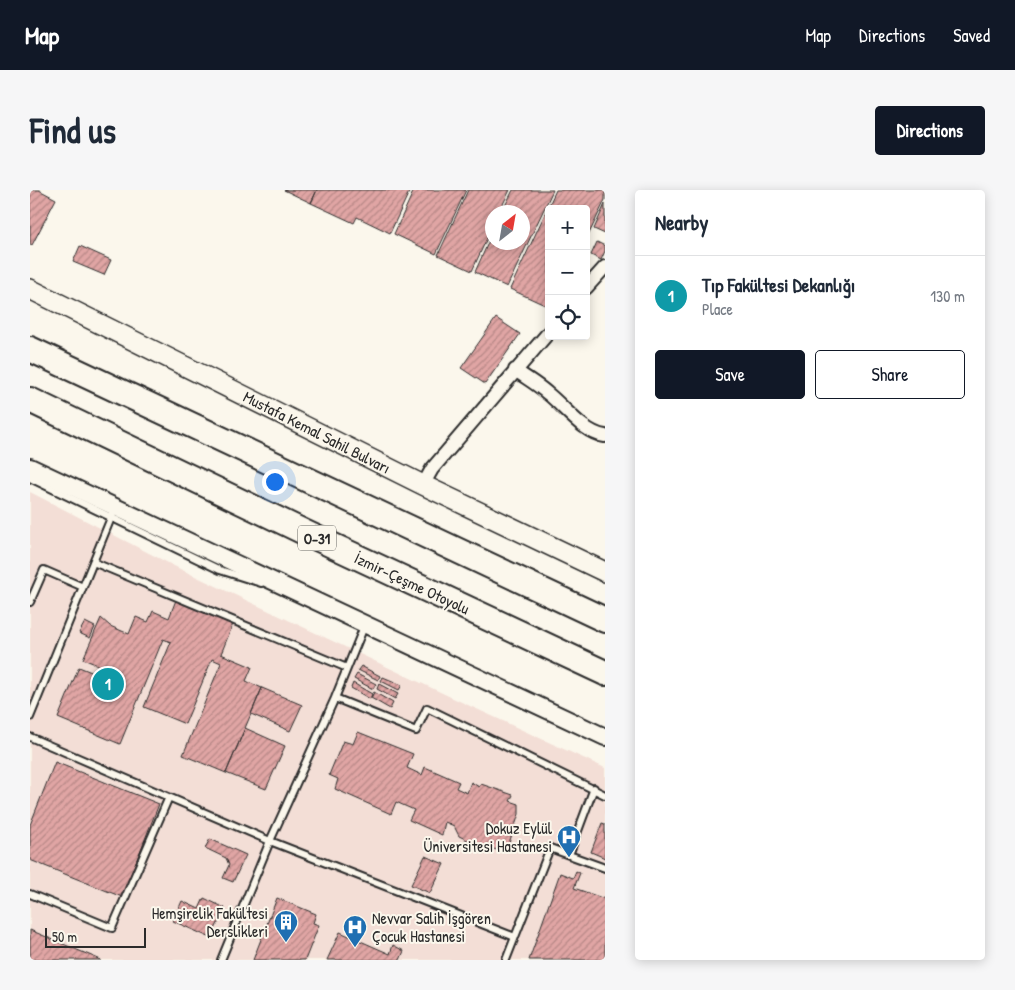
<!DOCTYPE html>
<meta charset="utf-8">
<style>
:root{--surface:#fff;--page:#f6f6f7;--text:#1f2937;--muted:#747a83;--line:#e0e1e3;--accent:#111827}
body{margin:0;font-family:"Patrick Hand",sans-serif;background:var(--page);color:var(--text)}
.controls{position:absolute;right:15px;top:15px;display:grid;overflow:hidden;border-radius:5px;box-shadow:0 2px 12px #0003}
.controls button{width:45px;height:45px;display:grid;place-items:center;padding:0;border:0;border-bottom:1px solid var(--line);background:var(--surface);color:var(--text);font:25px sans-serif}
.compass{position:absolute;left:455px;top:15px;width:45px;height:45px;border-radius:50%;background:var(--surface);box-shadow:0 2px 12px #0003;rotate:31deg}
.scale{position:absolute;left:15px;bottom:12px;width:101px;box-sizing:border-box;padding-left:5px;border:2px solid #2b2b2b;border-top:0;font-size:14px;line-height:18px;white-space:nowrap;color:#2b2b2b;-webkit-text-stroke:4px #fbf7ec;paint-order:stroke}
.you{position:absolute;left:244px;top:291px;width:18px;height:18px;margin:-12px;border:4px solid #fff;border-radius:50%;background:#1a73e8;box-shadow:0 0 0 8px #1a73e833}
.badge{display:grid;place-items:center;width:32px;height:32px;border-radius:50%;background:var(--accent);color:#fff;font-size:16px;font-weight:700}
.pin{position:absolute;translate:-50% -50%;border:2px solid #fff;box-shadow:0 1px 5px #0006}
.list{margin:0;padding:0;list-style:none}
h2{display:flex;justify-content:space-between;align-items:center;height:65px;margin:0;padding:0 20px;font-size:21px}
h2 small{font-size:16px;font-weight:400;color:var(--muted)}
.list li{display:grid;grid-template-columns:32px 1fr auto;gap:15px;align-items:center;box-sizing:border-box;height:80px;padding:0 20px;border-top:1px solid var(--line)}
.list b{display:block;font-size:19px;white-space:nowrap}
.list p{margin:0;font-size:16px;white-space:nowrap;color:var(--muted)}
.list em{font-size:16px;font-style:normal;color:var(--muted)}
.actions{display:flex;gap:10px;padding:15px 20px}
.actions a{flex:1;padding:11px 0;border:1px solid var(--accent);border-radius:5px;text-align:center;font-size:18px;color:var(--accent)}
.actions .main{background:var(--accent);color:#fff}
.icon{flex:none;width:28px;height:28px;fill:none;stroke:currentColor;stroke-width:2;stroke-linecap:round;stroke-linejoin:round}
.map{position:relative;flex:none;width:575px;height:770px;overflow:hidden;border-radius:5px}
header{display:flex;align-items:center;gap:30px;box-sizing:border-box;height:70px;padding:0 25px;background:var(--accent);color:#fff}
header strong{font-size:24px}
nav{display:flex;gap:28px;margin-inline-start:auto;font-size:18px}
.intro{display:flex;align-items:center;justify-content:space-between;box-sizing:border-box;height:120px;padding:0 30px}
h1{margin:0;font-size:35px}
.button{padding:12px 22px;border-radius:5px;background:var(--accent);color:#fff;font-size:18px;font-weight:700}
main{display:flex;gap:30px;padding:0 30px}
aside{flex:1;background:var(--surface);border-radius:5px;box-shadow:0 2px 12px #0003}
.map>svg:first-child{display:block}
.built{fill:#f3ded6}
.building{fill:url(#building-hatch);stroke:#2b2b2b}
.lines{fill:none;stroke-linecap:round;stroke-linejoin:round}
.service-casing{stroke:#2b2b2b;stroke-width:10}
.minor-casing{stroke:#2b2b2b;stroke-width:16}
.tertiary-casing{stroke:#2b2b2b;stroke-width:20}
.secondary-casing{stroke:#2b2b2b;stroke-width:22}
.motorway-casing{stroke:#2b2b2b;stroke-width:28}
.service{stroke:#fbf7ec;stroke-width:6}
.minor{stroke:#fbf7ec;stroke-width:12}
.tertiary{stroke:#fbf7ec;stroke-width:16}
.secondary{stroke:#fbf7ec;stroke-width:19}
.motorway{stroke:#fbf7ec;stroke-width:24}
.labels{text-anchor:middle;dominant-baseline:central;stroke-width:4;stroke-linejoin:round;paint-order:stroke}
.shield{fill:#fbf7ec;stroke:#696865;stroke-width:1}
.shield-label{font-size:15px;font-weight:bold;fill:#2b2b2b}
.street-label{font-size:16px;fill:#2b2b2b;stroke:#fbf7ec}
.poi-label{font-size:16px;fill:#2b2b2b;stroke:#fbf7ec;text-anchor:end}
</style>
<header>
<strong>Map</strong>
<nav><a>Map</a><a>Directions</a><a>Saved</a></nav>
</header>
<div class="intro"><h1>Find us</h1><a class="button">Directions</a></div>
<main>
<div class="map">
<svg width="575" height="770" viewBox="0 0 575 770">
<defs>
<pattern id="building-hatch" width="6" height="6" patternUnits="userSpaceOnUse" patternTransform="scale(1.25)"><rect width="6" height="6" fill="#e0a5a4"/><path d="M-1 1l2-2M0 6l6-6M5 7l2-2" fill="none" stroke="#b68786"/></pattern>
</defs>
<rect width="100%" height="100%" fill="#fbf7ec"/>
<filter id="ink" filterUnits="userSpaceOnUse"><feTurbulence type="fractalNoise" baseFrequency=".02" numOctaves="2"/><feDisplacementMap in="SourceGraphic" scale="10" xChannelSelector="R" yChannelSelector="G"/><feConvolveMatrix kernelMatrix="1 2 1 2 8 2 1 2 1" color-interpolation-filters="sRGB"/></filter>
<g filter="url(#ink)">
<path class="built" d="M0,302L148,378L427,510L575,578V770H0Z"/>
<path class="building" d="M0,0H9L26,9L2,55L0,54Z
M254,0H287L281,13Z
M287,0H380L360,43L327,27L324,33L281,13Z
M384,0H436L406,64L364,44Z
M438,0H480L469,22H462V37L442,81L408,65Z
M483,0H523L477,97L445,82L462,44V52H492V22H472Z
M526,0H575V10L556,50V19H519V117L480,99Z
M575,14V44L564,39Z
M567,52L575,56V61L571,70L561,65Z
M50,56L81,70L74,85L43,72Z
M466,128L490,144L455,194L431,178Z
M146,410L203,434L191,464L222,477L216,491L232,498L196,583L153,565L191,473L182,469L155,534L114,517L141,452L133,449L90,554L28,528L49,477L76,488L80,480L53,469L71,428L80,436L99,444L106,427L118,432L123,421L139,428Z
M55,432L65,437L60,448L49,443Z
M331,476L350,486L348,490L328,480Z
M327,484L346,494L343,499L324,489Z
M353,487L372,495L369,500L351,491Z
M323,493L342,504L340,509L321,498Z
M349,494L368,504L365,509L347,499Z
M232,498L272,515L260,541L221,524Z
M344,502L363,513L360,519L341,508Z
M215,538L255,556L236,599L196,583Z
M328,542L383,564L377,578L392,585L395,577L429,592L426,598L437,603L441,592L449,597L451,594L483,605L480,611L489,614V624L478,656L474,654L471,661L463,659L461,661L429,646L424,636L415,632L412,645L379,630L384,620L366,612L361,624L305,599L308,589L299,585L313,551L323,554Z
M25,572L129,614L92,707L0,670V635Z
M572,633L575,634V668L561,662Z
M180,649L216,665L203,692L193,688L199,675L196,668L175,658Z
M395,666L414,674L400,703L381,695Z
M546,681L550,683L544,698L575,709V770H499L530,683L543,688Z
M174,708L195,718L181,748L143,731L152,711L169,719Z
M247,708L286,724L283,733L289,735L275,770H223Z
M0,740L71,770H0Z
M310,742L360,764L363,755L374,761L370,770H297Z"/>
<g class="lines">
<g class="service-casing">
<path id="service" d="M0,288L190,380L231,393
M63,372L317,478
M0,412L14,380L53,397
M305,508L386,541L397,518L575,605
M0,527L83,323
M0,547L240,651L485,747L520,658L539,665L564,598
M539,665L575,678
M0,704L82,738L139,607
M191,770L240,651L305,508L335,434
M476,770L485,747"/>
</g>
<g class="minor-casing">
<path id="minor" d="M556,98L575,77
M485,180C496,188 507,194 517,203C534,216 553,243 575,246
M393,295L402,279L519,142"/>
</g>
<g class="tertiary-casing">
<path id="tertiary" d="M0,277L575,547"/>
</g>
<g class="secondary-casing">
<path id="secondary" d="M0,99L393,295L575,382"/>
</g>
<g class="motorway-casing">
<path id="motorway" d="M0,159L575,430
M0,210L276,343L575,483"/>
</g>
<use href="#service" class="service"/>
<use href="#minor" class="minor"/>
<use href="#tertiary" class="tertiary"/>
<use href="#secondary" class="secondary"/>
<use href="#motorway" class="motorway"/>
</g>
</g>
<defs>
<g id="hospital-pin" transform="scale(1.25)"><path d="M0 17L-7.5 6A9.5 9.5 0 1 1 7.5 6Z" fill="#1f6fb2" stroke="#fbf7ec"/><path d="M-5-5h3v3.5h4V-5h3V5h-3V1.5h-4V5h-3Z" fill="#fff"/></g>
<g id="building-pin" transform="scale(1.25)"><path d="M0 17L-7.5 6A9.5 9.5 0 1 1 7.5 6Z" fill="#1f6fb2" stroke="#fbf7ec"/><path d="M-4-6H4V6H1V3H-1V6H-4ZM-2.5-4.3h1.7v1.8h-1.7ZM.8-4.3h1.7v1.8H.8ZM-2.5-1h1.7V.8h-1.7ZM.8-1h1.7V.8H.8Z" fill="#fff"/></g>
</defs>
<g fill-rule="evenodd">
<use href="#hospital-pin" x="539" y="647"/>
<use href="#building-pin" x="256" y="732"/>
<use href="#hospital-pin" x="325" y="737"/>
</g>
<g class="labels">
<rect class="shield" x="268" y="335.5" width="38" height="25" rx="4"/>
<g class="shield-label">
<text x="287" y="348">O-31</text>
</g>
<g class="street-label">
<text transform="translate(287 242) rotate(27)">Mustafa Kemal Sahil Bulvarı</text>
<text transform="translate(382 393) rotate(25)">İzmir-Çeşme Otoyolu</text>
</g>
<g class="poi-label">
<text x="522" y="638">Dokuz Eylül<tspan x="522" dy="18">Üniversitesi Hastanesi</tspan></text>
<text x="238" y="723">Hemşirelik Fakültesi<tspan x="238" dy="18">Derslikleri</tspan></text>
<text x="342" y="728" text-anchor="start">Nevvar Salih İşgören<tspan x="342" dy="18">Çocuk Hastanesi</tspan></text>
</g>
</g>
</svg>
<div class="controls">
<button>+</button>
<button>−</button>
<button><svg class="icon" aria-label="locate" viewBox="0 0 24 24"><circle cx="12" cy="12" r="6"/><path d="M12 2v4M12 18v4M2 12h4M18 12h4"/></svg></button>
</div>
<svg class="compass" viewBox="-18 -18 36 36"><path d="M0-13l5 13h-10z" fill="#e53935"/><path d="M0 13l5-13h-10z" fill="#747a83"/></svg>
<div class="scale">50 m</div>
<div class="you"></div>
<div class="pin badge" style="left:78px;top:494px;background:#0f9aa8">1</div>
</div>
<aside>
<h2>Nearby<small></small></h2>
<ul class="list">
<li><span class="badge" style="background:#0f9aa8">1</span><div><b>Tıp Fakültesi Dekanlığı</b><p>Place</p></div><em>130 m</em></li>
</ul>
<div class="actions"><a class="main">Save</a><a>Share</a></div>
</aside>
</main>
